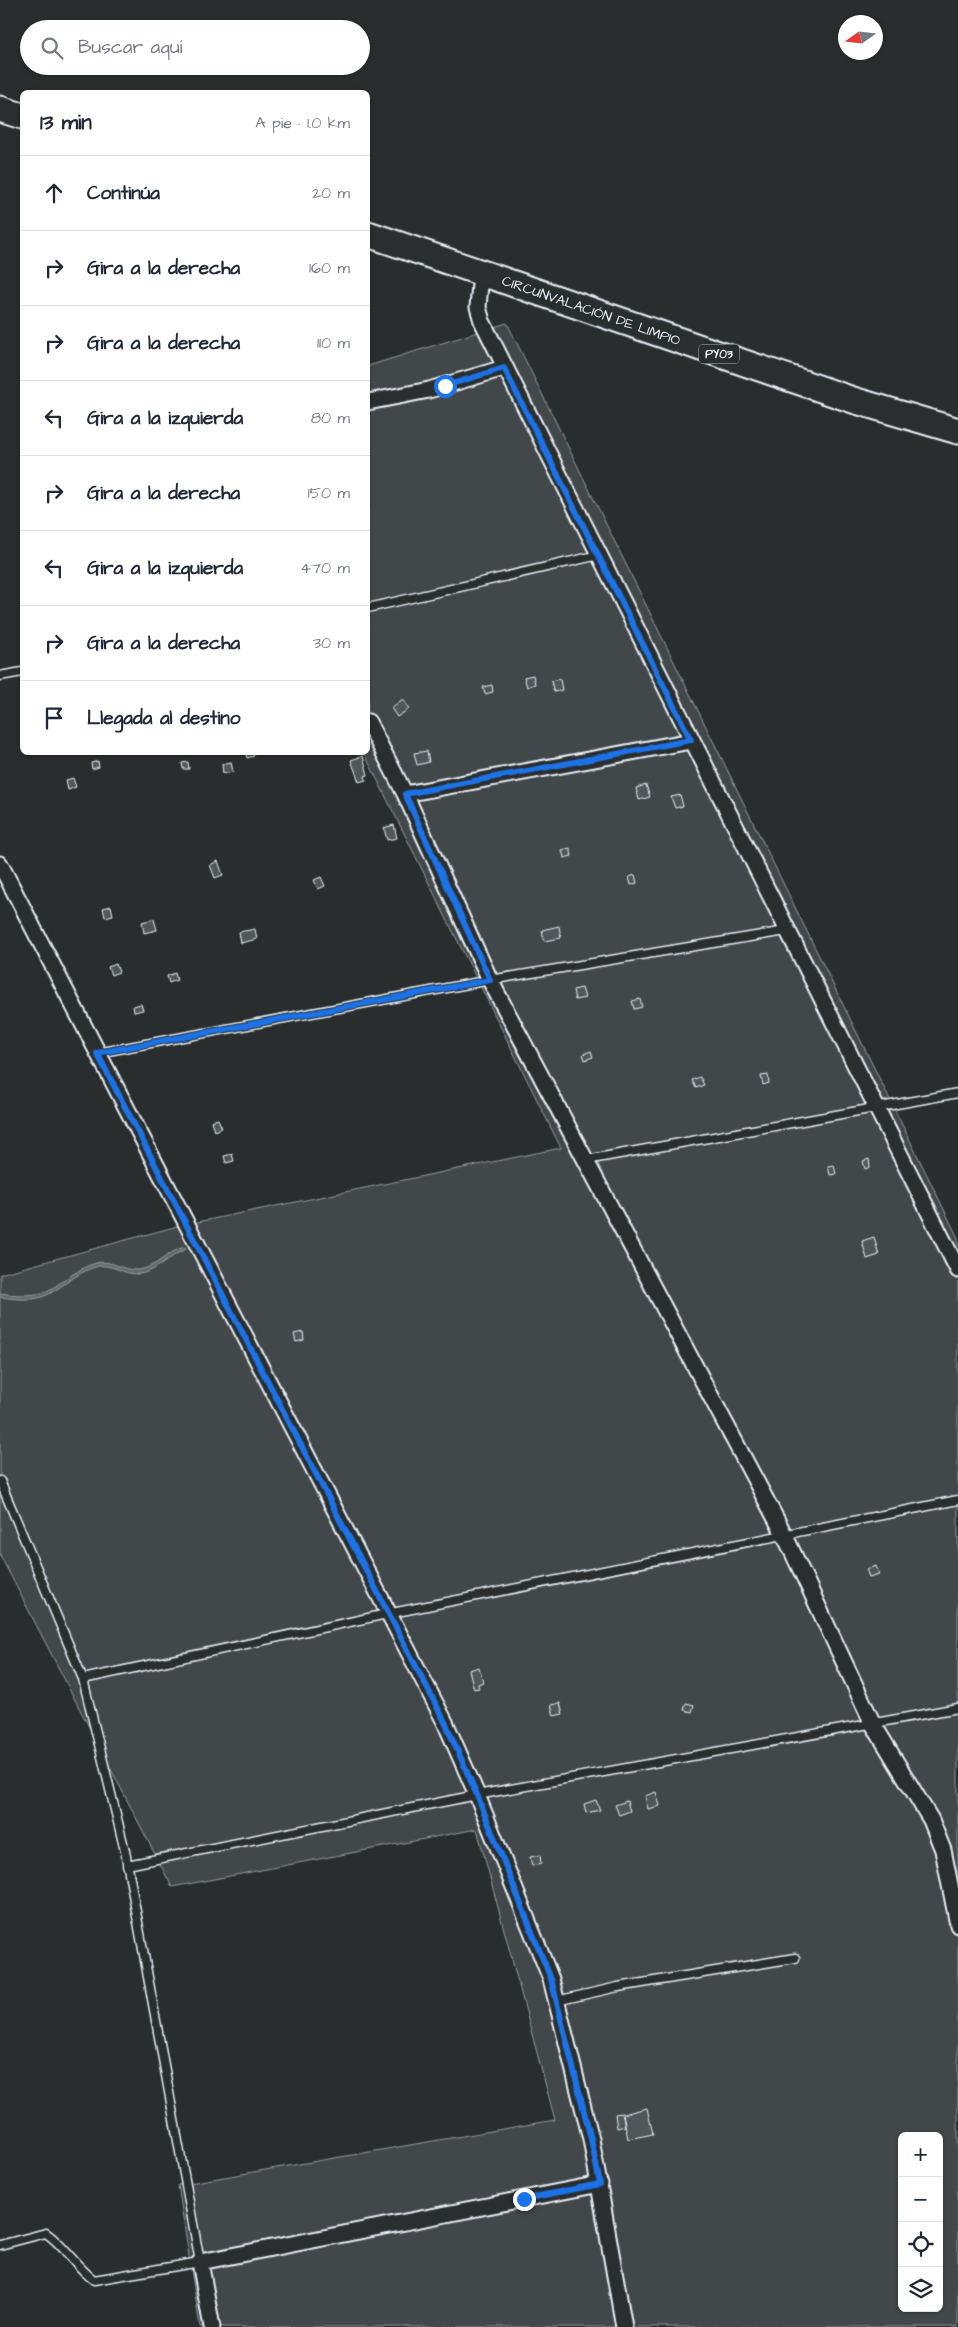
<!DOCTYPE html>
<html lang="es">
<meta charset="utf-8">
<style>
:root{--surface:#fff;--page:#f6f6f7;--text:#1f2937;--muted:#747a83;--line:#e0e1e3}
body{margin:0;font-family:"Architects Daughter",sans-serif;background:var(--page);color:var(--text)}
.controls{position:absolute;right:15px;bottom:15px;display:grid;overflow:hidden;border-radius:8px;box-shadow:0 1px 4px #0004}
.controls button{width:45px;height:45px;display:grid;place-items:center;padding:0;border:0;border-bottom:1px solid var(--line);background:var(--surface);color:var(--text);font:25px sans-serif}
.compass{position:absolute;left:838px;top:15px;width:45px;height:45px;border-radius:50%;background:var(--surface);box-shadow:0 1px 4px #0004;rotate:256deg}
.stop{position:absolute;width:15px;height:15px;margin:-11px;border:4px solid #1a73e8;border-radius:50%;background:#fff}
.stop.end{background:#1a73e8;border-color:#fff;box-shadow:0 1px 5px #0008}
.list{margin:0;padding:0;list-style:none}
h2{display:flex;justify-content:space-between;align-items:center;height:65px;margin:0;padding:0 20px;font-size:21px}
h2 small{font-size:16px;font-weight:400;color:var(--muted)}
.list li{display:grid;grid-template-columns:32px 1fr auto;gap:15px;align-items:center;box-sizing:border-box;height:75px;padding:0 20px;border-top:1px solid var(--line)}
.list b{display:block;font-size:19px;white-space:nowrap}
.list em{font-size:16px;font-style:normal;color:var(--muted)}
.icon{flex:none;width:28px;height:28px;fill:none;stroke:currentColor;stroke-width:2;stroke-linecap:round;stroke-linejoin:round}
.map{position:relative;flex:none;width:958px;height:2327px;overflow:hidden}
.search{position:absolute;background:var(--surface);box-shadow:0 1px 4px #0004;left:20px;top:20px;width:350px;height:55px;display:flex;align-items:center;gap:12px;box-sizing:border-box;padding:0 18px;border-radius:28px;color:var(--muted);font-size:19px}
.panel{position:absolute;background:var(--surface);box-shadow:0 1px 4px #0004;left:20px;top:90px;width:350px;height:665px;border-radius:8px}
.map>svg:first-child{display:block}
.green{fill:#424648;stroke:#959ca0;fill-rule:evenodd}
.water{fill:#63686b;stroke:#989fa3}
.building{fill:#535759;stroke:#e8f1f8}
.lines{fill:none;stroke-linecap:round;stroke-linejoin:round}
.service-casing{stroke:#e8f1f8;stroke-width:11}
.minor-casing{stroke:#e8f1f8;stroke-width:19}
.trunk-casing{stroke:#e8f1f8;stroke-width:29}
.service{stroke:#2a2d2e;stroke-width:8}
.minor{stroke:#2a2d2e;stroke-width:15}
.trunk{stroke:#2a2d2e;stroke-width:25}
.route{stroke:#1a73e8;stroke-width:6}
.labels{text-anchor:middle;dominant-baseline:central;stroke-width:4.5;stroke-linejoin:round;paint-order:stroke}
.shield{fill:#2a2d2e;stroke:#afb6bb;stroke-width:1}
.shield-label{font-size:12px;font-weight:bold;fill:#e8f1f8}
.street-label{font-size:14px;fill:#e8f1f8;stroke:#2a2d2e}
</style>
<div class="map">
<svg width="958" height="2327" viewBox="0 0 958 2327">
<rect width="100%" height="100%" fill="#2a2d2e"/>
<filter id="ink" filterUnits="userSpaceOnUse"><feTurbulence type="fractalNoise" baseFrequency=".02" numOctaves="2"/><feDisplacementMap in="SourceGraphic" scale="10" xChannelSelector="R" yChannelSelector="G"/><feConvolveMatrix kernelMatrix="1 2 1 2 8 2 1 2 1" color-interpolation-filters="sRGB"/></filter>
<g filter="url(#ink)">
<path class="green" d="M507,323L958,1238V2327H200L178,2185L555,2120L477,1829L172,1887L0,1555V1274L178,1226L561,1148L364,753L368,752V366ZM902,2136H939V2308H902Z"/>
<path class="water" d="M185,1247L186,1249C171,1255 155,1273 139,1274C124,1275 113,1264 99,1266C80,1270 65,1285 49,1294C35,1302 15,1299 0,1297V1293C13,1295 38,1297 49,1290C65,1281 78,1268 96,1263C112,1259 122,1271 137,1270C156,1269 167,1251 185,1247Z"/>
<path class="building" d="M533,675L535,684L527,687L524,677Z
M560,679L562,690L554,692L551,681Z
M492,685L493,692L485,694L483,687Z
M403,699L409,709L397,717L391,708Z
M427,751L429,762L417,765L414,753Z
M245,752H253L254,756L247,758Z
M363,756L368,775L365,776L366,780L359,782L351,760Z
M98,761L99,767L92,769L91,763Z
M188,762L189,769H183L182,763Z
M231,762L233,772L223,774L222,764Z
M73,778L76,787L68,790L66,780Z
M646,785L650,797L639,800L636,788Z
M680,795L683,806L675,808L671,797Z
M394,825L397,838L387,840L384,828Z
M570,848L572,856L564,858L562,850Z
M218,861L223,875L215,878L210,865Z
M635,875L637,883L631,885L629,877Z
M321,877L325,886L318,889L314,880Z
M111,906L113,915L105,917L103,908Z
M154,919L157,930L144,933L142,922Z
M559,926L561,938L544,941L542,930Z
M255,929L257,939L241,943L239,932Z
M116,964L119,972L111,975L108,967Z
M175,973L177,980L169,983L167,976Z
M582,988L585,998L575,1000L573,990Z
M640,999L642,1007L634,1009L632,1001Z
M141,1004L143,1010L134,1012L133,1006Z
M591,1051L593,1057L585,1060L583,1054Z
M768,1075L769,1083L763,1085L761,1076Z
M700,1077L704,1085L696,1088L692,1080Z
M218,1119L222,1128L214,1131L211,1121Z
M232,1154L234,1161L226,1163L224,1156Z
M869,1159L870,1167L865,1169L863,1161Z
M834,1165L836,1174L830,1175L828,1166Z
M874,1237L879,1255L867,1259L862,1241Z
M303,1332L304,1340L296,1342L294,1334Z
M876,1566L879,1574L869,1577L866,1569Z
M479,1667L483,1682L478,1684L479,1688L474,1689L469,1670Z
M560,1703L563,1714L554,1716L551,1705Z
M686,1703L694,1705L692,1712L684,1710Z
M656,1792L660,1806L648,1809L645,1796Z
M596,1800L600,1810L586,1813L584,1804Z
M627,1801L630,1811L619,1815L615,1805Z
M540,1855L541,1864L532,1866L530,1857Z
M647,2108L653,2134L628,2139L623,2114Z
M622,2113L625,2126L617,2128L615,2114Z"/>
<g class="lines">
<g class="service-casing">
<path id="service" d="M368,608L599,555
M0,676L22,672
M97,1053L490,980L786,931
M586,1160L958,1093
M0,1481L83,1679L125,1851L200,2262L94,2280C75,2266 65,2246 46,2233L0,2245
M83,1679L387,1614L958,1500
M127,1865L477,1795L958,1708
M556,2001L618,1987L795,1958"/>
</g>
<g class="minor-casing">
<path id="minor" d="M481,273L478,307L482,321L958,1270
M368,402L429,390L504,368
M368,722L405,794L490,980L785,1536L873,1724L931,1820L943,1850L958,1925
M405,794L691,741
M0,864L445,1722L477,1795L551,1979L591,2139L624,2327
M212,2327L200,2262L600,2184"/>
</g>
<g class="trunk-casing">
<path id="trunk" d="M0,109L22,116
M368,234L853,400L958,431"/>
</g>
<use href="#service" class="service"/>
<use href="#minor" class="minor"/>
<use href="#trunk" class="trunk"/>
</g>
</g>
<g class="lines" filter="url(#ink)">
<path class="route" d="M445,386L504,368L691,740L405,794L490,980L97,1053L445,1722L477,1795L551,1979L591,2139L600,2184L524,2199"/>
</g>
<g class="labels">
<rect class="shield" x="699" y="344.5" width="40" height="19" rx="4"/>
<g class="shield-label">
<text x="719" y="354">PY03</text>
</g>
<g class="street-label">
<text transform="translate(591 311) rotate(19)">CIRCUNVALACIÓN DE LIMPIO</text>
</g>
</g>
</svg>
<div class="controls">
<button>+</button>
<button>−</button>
<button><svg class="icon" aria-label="locate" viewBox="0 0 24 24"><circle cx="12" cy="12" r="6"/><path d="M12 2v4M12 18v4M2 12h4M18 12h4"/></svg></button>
<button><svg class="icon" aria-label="layers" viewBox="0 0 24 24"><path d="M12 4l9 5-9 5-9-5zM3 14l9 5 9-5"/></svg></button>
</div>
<svg class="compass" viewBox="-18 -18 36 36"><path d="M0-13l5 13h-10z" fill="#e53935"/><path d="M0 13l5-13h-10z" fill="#747a83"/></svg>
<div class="stop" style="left:445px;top:386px"></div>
<div class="stop end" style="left:524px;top:2199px"></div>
<div class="search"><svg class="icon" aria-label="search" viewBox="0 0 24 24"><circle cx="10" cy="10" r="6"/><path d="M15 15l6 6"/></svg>Buscar aquí</div>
<section class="panel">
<h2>13 min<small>A pie · 1.0 km</small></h2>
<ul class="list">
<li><svg class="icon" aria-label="ahead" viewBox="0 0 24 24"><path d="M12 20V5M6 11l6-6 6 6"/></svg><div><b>Continúa</b></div><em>20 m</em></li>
<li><svg class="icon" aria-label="right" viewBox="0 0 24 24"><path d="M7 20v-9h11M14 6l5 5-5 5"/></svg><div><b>Gira a la derecha</b></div><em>160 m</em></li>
<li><svg class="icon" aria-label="right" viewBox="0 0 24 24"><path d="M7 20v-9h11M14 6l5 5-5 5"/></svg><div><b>Gira a la derecha</b></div><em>110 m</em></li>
<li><svg class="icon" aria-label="left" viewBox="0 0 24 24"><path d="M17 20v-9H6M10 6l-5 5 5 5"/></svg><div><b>Gira a la izquierda</b></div><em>80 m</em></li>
<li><svg class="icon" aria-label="right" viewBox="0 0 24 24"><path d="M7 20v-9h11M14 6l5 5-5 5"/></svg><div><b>Gira a la derecha</b></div><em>150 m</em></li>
<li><svg class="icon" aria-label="left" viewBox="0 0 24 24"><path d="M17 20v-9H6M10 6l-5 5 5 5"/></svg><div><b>Gira a la izquierda</b></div><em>470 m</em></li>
<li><svg class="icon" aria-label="right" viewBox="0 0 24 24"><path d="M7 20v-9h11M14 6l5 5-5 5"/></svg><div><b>Gira a la derecha</b></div><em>30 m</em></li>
<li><svg class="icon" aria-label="arrive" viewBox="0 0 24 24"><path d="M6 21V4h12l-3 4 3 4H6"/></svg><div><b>Llegada al destino</b></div></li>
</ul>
</section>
</div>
